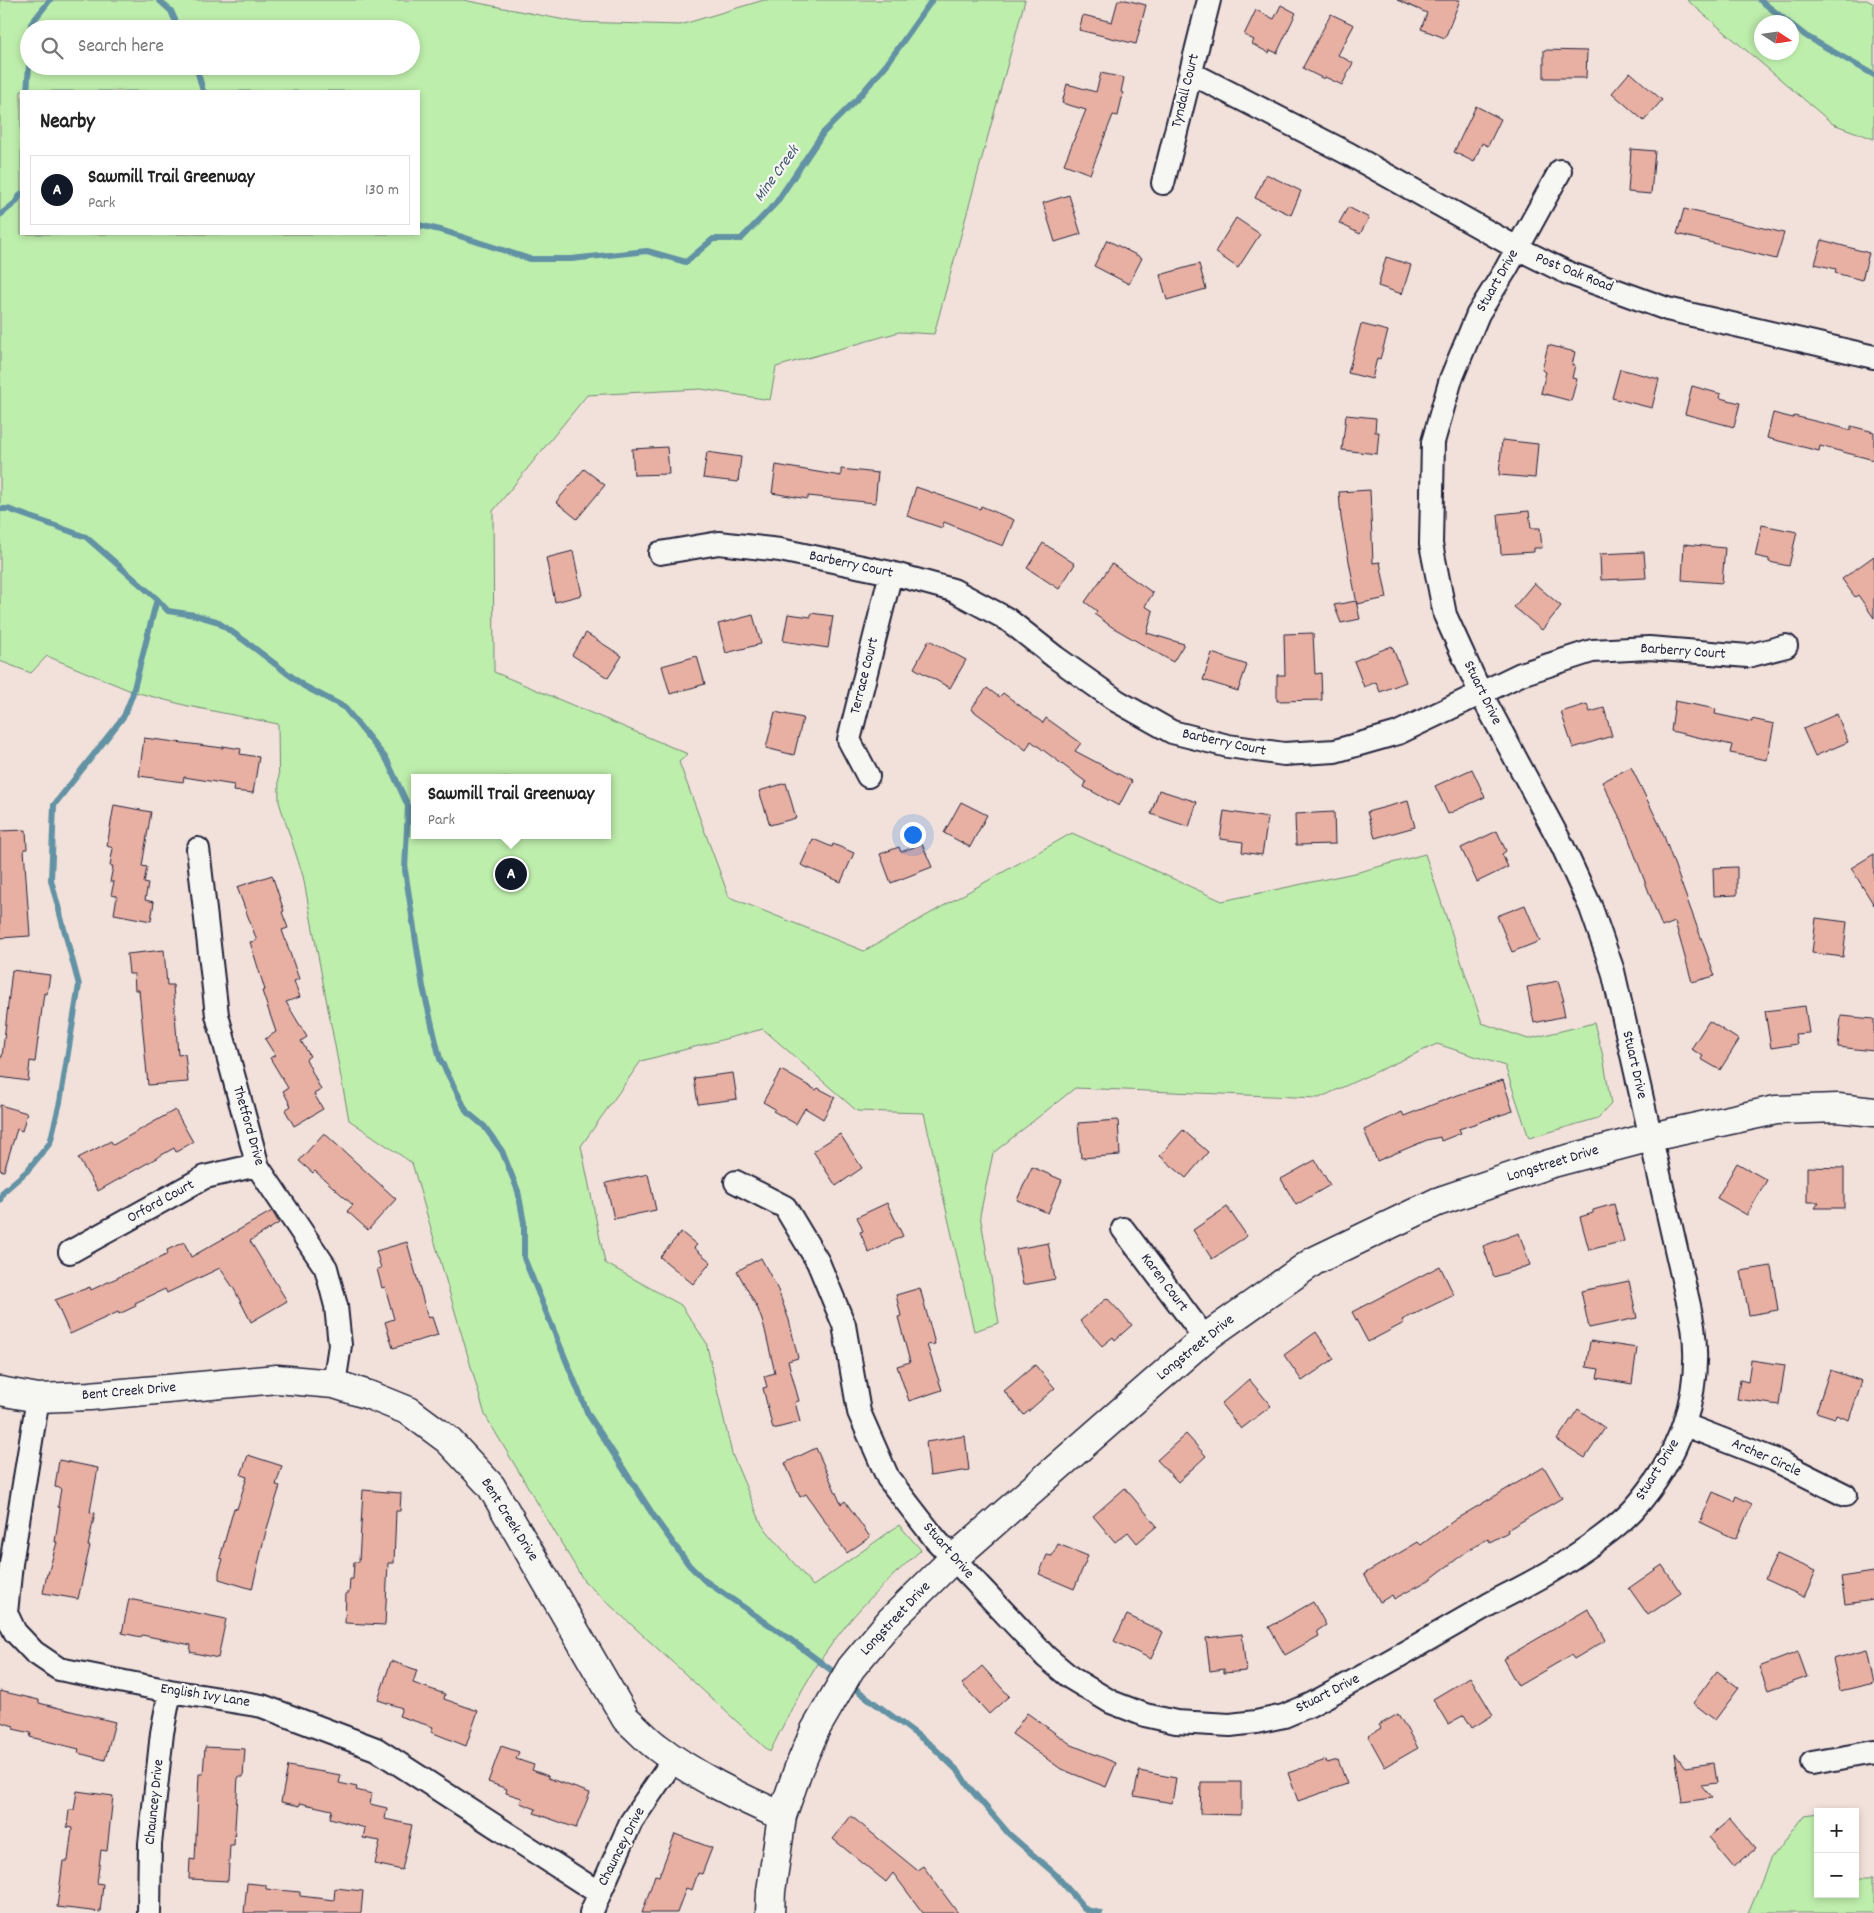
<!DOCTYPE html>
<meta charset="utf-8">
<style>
:root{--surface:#fff;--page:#f6f6f6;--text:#222;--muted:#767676;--line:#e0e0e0;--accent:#111827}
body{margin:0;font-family:Dekko,sans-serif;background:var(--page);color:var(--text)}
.controls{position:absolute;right:15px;bottom:15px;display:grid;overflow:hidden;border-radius:0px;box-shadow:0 2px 8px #0003}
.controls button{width:45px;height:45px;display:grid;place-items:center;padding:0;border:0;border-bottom:1px solid var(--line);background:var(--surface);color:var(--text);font:25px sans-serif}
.compass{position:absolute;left:1754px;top:15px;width:45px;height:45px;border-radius:50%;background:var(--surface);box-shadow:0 2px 8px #0003;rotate:102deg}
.you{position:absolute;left:912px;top:834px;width:18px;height:18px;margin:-12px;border:4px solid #fff;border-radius:50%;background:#1a73e8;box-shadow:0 0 0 8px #1a73e833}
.badge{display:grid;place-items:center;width:32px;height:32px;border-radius:50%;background:var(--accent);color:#fff;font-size:16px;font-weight:700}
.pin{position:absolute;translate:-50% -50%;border:2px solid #fff;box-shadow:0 1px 5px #0006}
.popup{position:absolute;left:411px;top:774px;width:200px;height:65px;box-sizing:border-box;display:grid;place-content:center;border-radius:0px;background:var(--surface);filter:drop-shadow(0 1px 4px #0005);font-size:16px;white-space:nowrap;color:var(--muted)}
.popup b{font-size:19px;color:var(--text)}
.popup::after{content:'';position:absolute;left:50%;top:100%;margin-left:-10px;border:10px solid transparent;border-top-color:var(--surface)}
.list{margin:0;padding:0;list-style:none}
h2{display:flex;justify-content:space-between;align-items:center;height:65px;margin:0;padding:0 20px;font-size:21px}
h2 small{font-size:16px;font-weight:400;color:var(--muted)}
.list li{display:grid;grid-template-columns:32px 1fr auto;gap:15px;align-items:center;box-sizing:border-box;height:70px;margin:0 10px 10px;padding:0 10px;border:1px solid var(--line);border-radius:0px}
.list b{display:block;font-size:19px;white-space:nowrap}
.list p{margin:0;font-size:16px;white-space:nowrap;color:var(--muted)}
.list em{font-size:16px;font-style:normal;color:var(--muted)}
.icon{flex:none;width:28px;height:28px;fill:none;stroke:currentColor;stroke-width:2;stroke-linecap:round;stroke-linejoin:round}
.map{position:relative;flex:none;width:1874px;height:1913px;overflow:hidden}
.search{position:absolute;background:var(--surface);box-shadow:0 2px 8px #0003;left:20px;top:20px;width:400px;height:55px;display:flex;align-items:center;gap:12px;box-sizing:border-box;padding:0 18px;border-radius:28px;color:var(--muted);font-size:19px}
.panel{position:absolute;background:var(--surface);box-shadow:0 2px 8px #0003;left:20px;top:90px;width:400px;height:145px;border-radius:0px}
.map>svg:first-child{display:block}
.green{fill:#beeeac;stroke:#708874;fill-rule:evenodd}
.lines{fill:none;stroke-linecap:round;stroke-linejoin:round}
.stream{stroke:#6292a4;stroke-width:6}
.building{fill:#e8afa3;stroke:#22223b}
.minor-casing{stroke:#22223b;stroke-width:26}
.tertiary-casing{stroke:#22223b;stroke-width:31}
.minor{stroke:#f6f6f2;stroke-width:22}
.tertiary{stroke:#f6f6f2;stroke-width:28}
.labels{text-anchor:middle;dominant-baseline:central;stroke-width:4.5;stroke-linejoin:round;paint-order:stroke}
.street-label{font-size:15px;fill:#22223b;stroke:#f6f6f2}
.water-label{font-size:16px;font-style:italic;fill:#425a70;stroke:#f6f6f2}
</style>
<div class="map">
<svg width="1874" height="1913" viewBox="0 0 1874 1913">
<rect width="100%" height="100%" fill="#f2e1da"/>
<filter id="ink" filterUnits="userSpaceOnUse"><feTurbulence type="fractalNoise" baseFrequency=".02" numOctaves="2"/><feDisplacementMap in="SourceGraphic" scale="10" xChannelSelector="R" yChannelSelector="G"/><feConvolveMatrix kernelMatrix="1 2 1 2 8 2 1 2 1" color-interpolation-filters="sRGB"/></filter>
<g filter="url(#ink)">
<path class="green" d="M0,0H463L575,22L680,25L764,0H1025L934,334L899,332L776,367L770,400L701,389L587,395L493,511L494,672L688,754L679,762L729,897L864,951L1072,833L1222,901L1359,872L1425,854L1482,1023L1528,1039L1594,1023L1603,1056L1611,1104L1598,1118L1529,1138L1505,1066L1437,1044L1319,1098L1075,1088L993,1153L980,1215L999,1323L974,1331L924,1113L857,1111L763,1029L641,1061L581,1146L605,1263L681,1305L706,1342L732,1454L762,1525L813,1586L899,1525L921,1550C900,1569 879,1588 860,1609C821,1652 795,1700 770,1752L584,1581L485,1415L412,1163L349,1120L303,876L279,802L278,724L188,706L131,691L47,656L31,673L0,661ZM29,29H411V66H29ZM419,91V234H21V91ZM415,778H607V835H415Z
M1687,0H1867L1874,4V139L1833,124ZM1762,22H1792V52H1762Z
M1818,1813V1894H1855V1876H1874V1913H1748L1770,1860L1804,1815Z"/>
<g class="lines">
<path class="stream" d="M159,0L171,11L179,29
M1760,0L1788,22
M1792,25L1806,36L1874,75
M31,29V24L50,0
M196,66L203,91
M27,91L29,66
M0,215L15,203L21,194
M419,225L444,231L530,259H571L647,251L686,262L713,239H741L776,203L823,133L857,99L887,64L932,0
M0,509H8L86,537L157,599L168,611L195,615L216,621L245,641L304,686L344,707L387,760L408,806L405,870L423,987L440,1059L467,1112L484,1126L502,1151L518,1191L524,1223V1258L588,1414L657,1521L689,1565L704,1580L787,1637L839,1676
M0,1200L3,1192L27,1171L50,1143L60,1102L79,985L51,880L54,805L124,716L132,696L157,599
M849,1684L932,1746L959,1772L968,1786L1009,1834L1055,1874L1086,1910L1100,1913"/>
</g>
<path class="building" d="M1118,0H1126L1146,5L1136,44L1079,30L1083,15L1112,22Z
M1397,0H1460L1445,38L1421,29L1427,13Z
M1281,5L1296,13L1277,53L1270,50L1269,53L1252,44L1254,40L1244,35L1256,10L1274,19Z
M1331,14L1354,25L1338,55L1353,63L1342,85L1325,77L1324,79L1304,69L1303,67Z
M1544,50L1587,51L1586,78H1544Z
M1630,72L1662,100L1644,121L1612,93Z
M1101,73L1124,78L1121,92L1123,93L1118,116L1113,115L1090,174L1064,164L1086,110L1062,103L1067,84L1096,92Z
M1476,106L1501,119L1488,146L1482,143L1474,162L1454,152Z
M1631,149L1655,151L1651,194L1628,192Z
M1266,174L1301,191L1291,215L1255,198Z
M1069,195L1081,234L1055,242L1043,203Z
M1348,207L1369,218L1360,234L1339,223Z
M1684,209L1784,233L1776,259L1677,234Z
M1236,218L1260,234L1238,268L1215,252Z
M1107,240L1142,258L1129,284L1094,266Z
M1822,240L1869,253L1862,280L1835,273L1836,269L1815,264Z
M1386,257L1411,265L1402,294L1378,286Z
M1199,264L1206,289L1167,300L1160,275Z
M1361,324L1388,331L1380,359L1377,358L1372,379L1348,373Z
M1548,345L1575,352L1572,365H1575L1572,378L1577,379L1571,401L1541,393L1546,372L1542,370Z
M1620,369L1659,379L1652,408L1612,398Z
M1692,386L1721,394L1720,398L1740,403L1734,427L1685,414Z
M1773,413L1793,418L1794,416L1851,430V426L1874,432V460L1820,446L1819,451L1767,438Z
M1346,415L1376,418L1375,432H1379L1377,454L1342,450Z
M1502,440L1538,444L1535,478L1499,475Z
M667,447L669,474L634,475L632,449Z
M707,452L741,457L738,482L703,478Z
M776,465L841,476V469L878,473L875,503L808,496V499L772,493Z
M584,469L605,485L577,519L556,502Z
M916,487L980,509L981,506L1014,520L1003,546L944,522L942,528L907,516Z
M1370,490L1373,563L1380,562L1387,598L1357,604L1341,518L1339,492Z
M1529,511L1531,528H1540L1542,548H1534V552L1501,554L1498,514Z
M1762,525L1797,532L1789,566L1769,562V559L1755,556Z
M1043,543L1075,564L1059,589L1027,568Z
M1684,544L1725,548L1722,583L1682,580Z
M573,551L582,595L555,602L546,558Z
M1644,552L1646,578L1601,580L1600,554Z
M1874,556V618L1858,595L1855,597L1842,579Z
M1112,564L1153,593L1145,606L1153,611L1147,633L1184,644L1173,662L1112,627L1094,614L1097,611L1085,602Z
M1534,583L1561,606L1542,630L1514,607Z
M1356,601L1360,619L1341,623L1334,605Z
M811,613L833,616L828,648L783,641L788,614L811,617Z
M753,615L761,644L726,653L718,624Z
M586,633L622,656L608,678L572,655Z
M1313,633L1315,674L1321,673L1322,700L1277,701V675H1285L1284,634Z
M929,640L966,660L950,688L914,668Z
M1392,646L1406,682L1380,692L1376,682L1364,687L1354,661Z
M1212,653L1247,665L1238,691L1203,680Z
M697,656L705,684L670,694L662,666Z
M987,688L999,697L1003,693L1043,723L1046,718L1081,743L1075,751L1132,781L1119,806L1084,787L1086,782L1031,741L1026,750L971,709Z
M1675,701L1716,709L1715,714L1752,722V719L1774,724L1767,760L1730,753L1732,745L1671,731Z
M1587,704L1590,712L1604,708L1612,736L1573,748L1561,712Z
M775,712L803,718L794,755L766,748Z
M1837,714L1848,742L1815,756L1803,729Z
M144,738L223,748V746L241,749L240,754L259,757L253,793L233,791L234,785L184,777L183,782L139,776Z
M1631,767L1661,828L1715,976L1692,982L1675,922L1662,927L1621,818H1620L1602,782Z
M1472,769L1485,797L1448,814L1435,786Z
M786,783L796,818L770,825L759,791Z
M1159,790L1197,802L1189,827L1151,814Z
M1408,801L1415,827L1375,838L1367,812Z
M961,802L987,815L970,847L944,833Z
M114,805L151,812L142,866L147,867L144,883L148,884L145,900L154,902L151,921L114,914L117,896L111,895L114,882H110L113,866H110L113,848L107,846Z
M1224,811L1268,818L1262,855L1242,852L1243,842L1220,839Z
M1334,812L1335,844L1296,845L1295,814Z
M26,830L27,849H24L30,936L0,938V831Z
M1497,831L1506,851L1502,854L1508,867L1477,882L1461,848Z
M813,839L832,847L833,844L854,853L841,882L801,865Z
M922,844L932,867L891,883L880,854L899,847L901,852Z
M1874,854V905L1851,868Z
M1737,867V895L1714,896L1713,868Z
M272,875L284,911L282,912L288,928L282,930L299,979L294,981L300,997L286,1002L307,1037L301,1041L310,1056L306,1059L321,1090L314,1094L323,1109L294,1126L285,1110L291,1106L283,1091L288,1088L270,1058L275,1055L265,1039L276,1032L262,991L265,990L250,942L256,941V938L237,887Z
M1525,905L1540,941L1512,952L1497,916Z
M1816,918L1847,922L1843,957L1812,953Z
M164,950L167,985H173L178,1055L185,1054L188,1082L148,1085L139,990H135L134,974H129L127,954Z
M12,970L50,975L47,994L44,993L35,1062L30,1061L28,1081L0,1077V1057H2Z
M1558,981L1564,1001H1562L1565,1016L1534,1023L1527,987Z
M1805,1006L1809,1033L1795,1034L1797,1044L1771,1048L1765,1011Z
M1841,1016L1874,1019V1051L1838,1047Z
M1709,1021L1739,1040L1720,1070L1701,1059L1703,1056L1691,1049Z
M781,1070L816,1090L818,1088L835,1097L823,1119L805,1108L796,1124L773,1111L775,1109L763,1102Z
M733,1073L737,1099L698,1104L694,1078Z
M1503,1080L1513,1111L1459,1129L1461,1133L1441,1141L1440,1137L1427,1140L1377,1161L1364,1130L1402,1112L1404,1116L1452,1097Z
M0,1105L27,1113L22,1131L17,1129L4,1171L0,1170Z
M175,1110L193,1142L176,1152L174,1148L98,1191L78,1158L111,1141L113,1145Z
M1118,1120L1120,1155L1081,1158L1078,1123Z
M1183,1130L1208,1152L1186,1178L1160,1156Z
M324,1133L396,1199L368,1230L347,1211L353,1205L315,1171L313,1173L299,1161Z
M840,1134L862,1168L836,1186L813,1151Z
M1315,1160L1330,1185L1296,1205L1281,1179Z
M1737,1163L1767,1180L1747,1215L1717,1198Z
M1032,1167L1062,1180L1048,1213L1017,1200Z
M1807,1167L1844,1168V1208H1815L1819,1202H1807Z
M648,1174L656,1210L614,1219L606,1183Z
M887,1203L903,1236L869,1253L860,1232L863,1231L857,1217Z
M1614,1204L1624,1241L1589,1250L1580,1217L1593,1213V1210Z
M1227,1207L1247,1236L1212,1259L1193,1230Z
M272,1211L279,1223L250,1241L287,1301L251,1322L234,1289L220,1268L167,1293L165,1289L135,1303L136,1306L119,1314L118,1312L70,1334L55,1300L90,1287L91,1290L168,1254L167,1250L184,1242L191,1257Z
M681,1232L697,1245L694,1248L711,1262L693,1284L660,1257Z
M1519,1233L1530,1265L1494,1277L1483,1246Z
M407,1242L428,1318L432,1317L438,1335L393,1348L385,1322L394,1319L385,1287L382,1288L377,1269L381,1268L376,1251Z
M1048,1243L1055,1279L1023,1285L1016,1249Z
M761,1258L778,1290L789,1320L798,1358L788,1361L799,1401L795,1402L800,1422L773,1429L763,1388L767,1387L764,1376L775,1373L764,1326L758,1309L737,1271Z
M1440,1266L1454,1295L1402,1320L1404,1323L1368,1342L1352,1312Z
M1771,1266L1778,1310L1749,1315L1741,1271Z
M1629,1281L1637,1318L1589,1328L1581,1291Z
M920,1288L935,1344L927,1345L942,1390L909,1401L897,1366L910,1362L898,1317L901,1316L896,1295Z
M1107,1298L1132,1325L1115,1340L1113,1337L1102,1346L1080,1321Z
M1316,1332L1334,1359L1302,1381L1284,1355Z
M1590,1341L1637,1348L1632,1384L1597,1378L1599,1369L1586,1367Z
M1751,1360L1785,1365L1779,1405L1737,1399L1740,1380L1748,1382Z
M1035,1365L1055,1388L1024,1415L1004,1391Z
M1830,1370L1862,1381L1849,1420L1836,1415L1835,1418L1816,1412Z
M1249,1379L1271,1406L1241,1429L1221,1404Z
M1578,1409L1605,1428L1585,1458L1557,1440Z
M1186,1434L1206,1456L1178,1482L1157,1460Z
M965,1436L969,1470L930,1476L926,1442Z
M816,1448L841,1504L845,1501L870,1537L847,1553L806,1494L800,1497L785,1463Z
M248,1455L282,1466L276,1485L280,1486L265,1535L252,1589L219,1579V1572L223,1559L220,1558L234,1508L237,1509L247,1477L241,1475Z
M59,1460L98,1468L90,1512L95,1513L88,1546H90L78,1599L43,1593L47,1574H48L57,1542H55L60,1508L58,1507L61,1488L55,1487Z
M1544,1467L1562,1498L1507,1530L1508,1532L1490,1542L1488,1539L1470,1549L1429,1580L1394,1599L1392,1595L1380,1602L1364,1574L1418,1542L1421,1545L1456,1519Z
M1125,1488L1157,1526L1137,1543L1128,1532L1115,1542L1093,1516Z
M363,1490L401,1493L400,1511H396L394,1563H388L385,1625L345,1623L346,1593H349L350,1579H353L354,1562H359Z
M1713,1492L1734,1501L1736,1496L1752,1504L1736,1539L1700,1522Z
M1058,1544L1088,1556L1074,1589L1039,1574L1047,1555L1052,1556Z
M1777,1554L1816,1571L1804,1597L1765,1579Z
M1662,1565L1681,1593L1648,1615L1629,1588Z
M1874,1572V1600L1845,1604L1841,1577Z
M129,1599L226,1619L218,1658L190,1652L191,1645L142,1635L141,1637L122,1633Z
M1313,1602L1326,1625L1317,1631L1319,1636L1285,1655L1269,1627Z
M1588,1609L1606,1640L1574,1659L1571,1655L1518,1686L1503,1659Z
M1127,1615L1163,1632L1151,1659L1114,1641Z
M1242,1634L1246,1671L1224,1673V1669L1210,1671L1206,1638Z
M1867,1650L1874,1683L1840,1691L1833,1659Z
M1798,1652L1807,1677L1768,1691L1759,1667Z
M391,1661L417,1670L413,1683L445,1694L444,1699L478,1711L466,1746L431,1732L433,1727L399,1716L402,1708L378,1700Z
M982,1666L1009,1696L989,1714L962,1684Z
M1717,1671L1739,1688L1715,1720L1693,1703Z
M1470,1677L1493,1715L1472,1728L1464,1715L1448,1724L1433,1699Z
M0,1691L39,1700V1703L115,1722L105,1760L78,1753L79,1749L30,1737L31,1733L13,1729L14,1726L0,1722Z
M1027,1713L1072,1745L1116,1763L1106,1787L1061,1769L1012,1734Z
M1398,1714L1418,1748L1385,1767L1368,1736L1381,1728L1379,1725Z
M501,1746L519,1752L516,1759L534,1765L532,1770L548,1776V1778L590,1793L576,1828L534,1813L536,1809L520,1803L522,1798L506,1793L507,1789L488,1782Z
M205,1747L245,1749L243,1777H238L234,1845H230L228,1881L189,1879L190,1859L195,1860L199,1774H203Z
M1675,1754L1685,1767L1714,1763L1717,1783L1701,1785L1712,1798L1682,1802Z
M1326,1760L1327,1763L1338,1760L1347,1784L1298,1801L1288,1773Z
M288,1766L341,1775L339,1783L357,1787L356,1790L372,1794L370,1804L387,1808L385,1819L412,1825L402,1870L375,1864L380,1841L363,1838L365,1828L330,1818L332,1810L300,1803V1806L281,1802Z
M1139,1771L1176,1778L1172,1803L1134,1796Z
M1201,1782H1241V1815L1200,1814Z
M77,1791L113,1796L107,1851L101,1850L97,1883L103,1884L100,1912L57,1907L63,1861H68L72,1828L67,1827L69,1810H74Z
M851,1816L917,1870L923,1866L958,1913H923L893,1873L886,1882L833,1839Z
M1730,1819L1755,1849L1734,1867L1709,1837Z
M675,1834L712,1848L702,1874L698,1873L692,1890L686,1888L677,1913H642L655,1875L659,1876Z
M247,1883L266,1885V1889L300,1892V1896L334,1900L335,1888L363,1891L361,1913H244Z"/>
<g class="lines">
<g class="minor-casing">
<path id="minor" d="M1191,73L1349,154L1517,248L1568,273L1667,309L1874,357
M1163,183L1209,0
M660,553L719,543L780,550L891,573L953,590L1007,619L1055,657L1117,701L1172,732L1228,746L1284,754L1335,751L1398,733L1521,674L1592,651L1649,648L1748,656L1786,646
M868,776L849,740L891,573
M198,849L217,1015L258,1167L326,1268L336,1306L340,1345L334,1384
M736,1182L785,1207L818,1262L844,1325L859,1412L888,1478L936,1540L1046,1657L1071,1678L1111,1702L1145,1715L1176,1722L1230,1725L1256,1722L1284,1716L1310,1705C1370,1673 1429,1639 1488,1605C1514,1591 1543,1578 1567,1561C1590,1546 1614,1530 1633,1510C1678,1460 1703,1394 1693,1326C1691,1315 1689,1304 1686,1293L1613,971L1591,908L1562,845L1481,694L1445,615L1431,544L1433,442L1451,379L1478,314L1506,269L1560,171
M1123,1229L1205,1338
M70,1252L205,1177L257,1165
M38,1398L11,1564L6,1613L15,1632L34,1652L59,1669L170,1691L262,1706L376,1749L599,1893
M1685,1425L1775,1460L1845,1495
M1812,1763L1874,1752
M149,1913L150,1844L162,1733L170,1691
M591,1913L631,1822L674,1759"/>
</g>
<g class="tertiary-casing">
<path id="tertiary" d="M0,1391L38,1398L90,1396L277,1379L334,1384L372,1396L409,1411L448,1440L491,1486L626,1719C637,1728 646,1739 657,1747C695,1776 739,1797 782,1816
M770,1913L771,1891L782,1816L798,1770L815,1730L851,1668L891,1620L954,1558L1205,1338L1314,1261L1437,1202L1549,1164L1651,1137L1776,1110L1838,1108L1874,1112"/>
</g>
<use href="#minor" class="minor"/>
<use href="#tertiary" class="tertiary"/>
</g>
</g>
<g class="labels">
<g class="street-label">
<text transform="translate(1186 91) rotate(-76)">Tyndall Court</text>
<text transform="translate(1574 273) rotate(22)">Post Oak Road</text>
<text transform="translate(1498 281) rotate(-60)">Stuart Drive</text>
<text transform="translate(851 565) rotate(12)">Barberry Court</text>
<text transform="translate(1683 652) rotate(4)">Barberry Court</text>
<text transform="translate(865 676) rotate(-76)">Terrace Court</text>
<text transform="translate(1482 693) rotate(64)">Stuart Drive</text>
<text transform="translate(1224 743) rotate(12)">Barberry Court</text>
<text transform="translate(1634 1065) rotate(77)">Stuart Drive</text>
<text transform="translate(248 1126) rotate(74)">Thetford Drive</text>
<text transform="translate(1553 1164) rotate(-17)">Longstreet Drive</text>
<text transform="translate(161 1202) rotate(-29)">Orford Court</text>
<text transform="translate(1164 1283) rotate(53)">Karen Court</text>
<text transform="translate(1196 1348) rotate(-39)">Longstreet Drive</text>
<text transform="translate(129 1392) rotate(-5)">Bent Creek Drive</text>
<text transform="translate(1766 1458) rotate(24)">Archer Circle</text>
<text transform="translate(1658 1470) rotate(-58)">Stuart Drive</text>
<text transform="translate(509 1520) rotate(58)">Bent Creek Drive</text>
<text transform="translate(948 1551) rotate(49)">Stuart Drive</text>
<text transform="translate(896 1619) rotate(-47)">Longstreet Drive</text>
<text transform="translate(1328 1694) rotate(-27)">Stuart Drive</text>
<text transform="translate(205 1696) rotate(9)">English Ivy Lane</text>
<text transform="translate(155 1802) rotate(-84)">Chauncey Drive</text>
<text transform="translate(622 1847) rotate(-63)">Chauncey Drive</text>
</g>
<g class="water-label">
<text transform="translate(777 174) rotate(-54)">Mine Creek</text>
</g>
</g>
</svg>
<div class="controls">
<button>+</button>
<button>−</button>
</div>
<svg class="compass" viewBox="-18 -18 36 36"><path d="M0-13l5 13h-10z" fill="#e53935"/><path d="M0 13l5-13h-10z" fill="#767676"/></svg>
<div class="you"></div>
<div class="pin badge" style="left:511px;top:874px">A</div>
<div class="popup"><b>Sawmill Trail Greenway</b>Park</div>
<div class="search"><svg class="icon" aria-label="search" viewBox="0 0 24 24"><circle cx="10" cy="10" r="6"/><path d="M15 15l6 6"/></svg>Search here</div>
<section class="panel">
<h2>Nearby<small></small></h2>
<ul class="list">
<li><span class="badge">A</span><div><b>Sawmill Trail Greenway</b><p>Park</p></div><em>130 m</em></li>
</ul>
</section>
</div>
